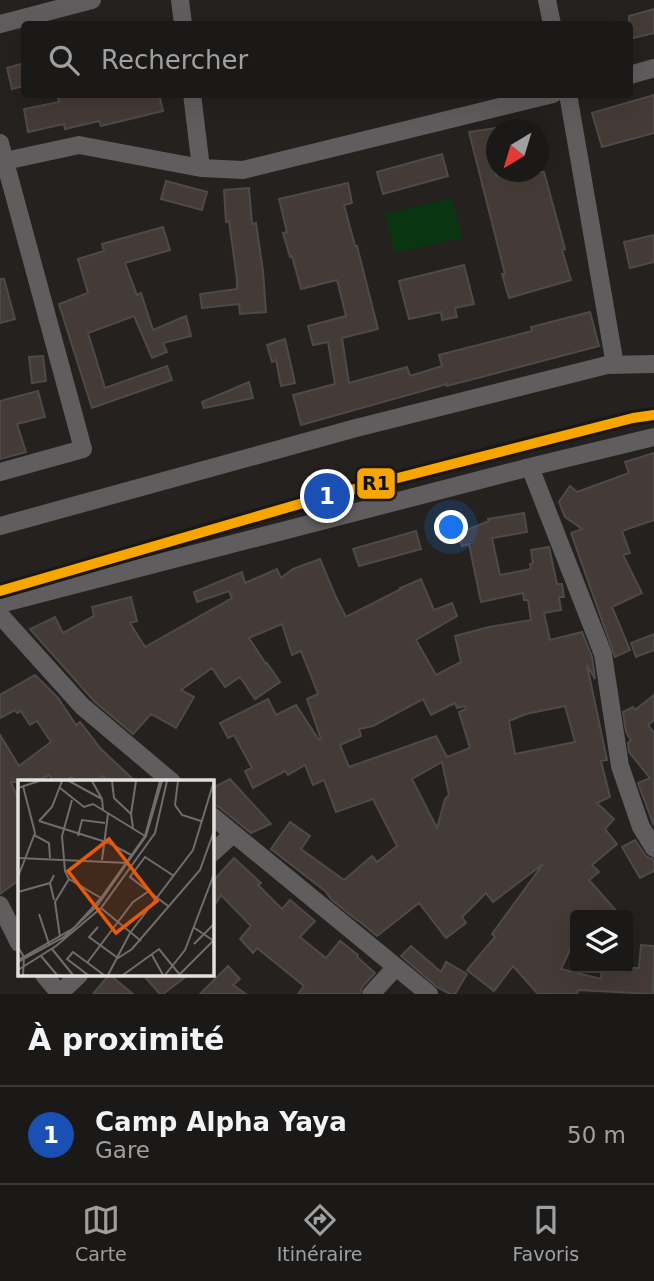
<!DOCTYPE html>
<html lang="fr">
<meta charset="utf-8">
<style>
:root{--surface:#1b1917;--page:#282624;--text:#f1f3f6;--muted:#a0a0a1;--line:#393836;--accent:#a09d9b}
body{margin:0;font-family:"DejaVu Sans",sans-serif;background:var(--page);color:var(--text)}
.controls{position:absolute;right:21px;bottom:21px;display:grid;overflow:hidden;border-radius:7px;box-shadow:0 7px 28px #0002}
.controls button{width:63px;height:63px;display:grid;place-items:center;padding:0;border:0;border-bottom:2px solid var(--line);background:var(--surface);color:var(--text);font:35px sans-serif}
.compass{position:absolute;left:486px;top:119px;width:63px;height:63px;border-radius:50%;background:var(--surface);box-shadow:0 7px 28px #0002;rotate:218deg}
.you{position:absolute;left:452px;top:528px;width:24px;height:24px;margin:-18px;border:5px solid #fff;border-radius:50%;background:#1a73e8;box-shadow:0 0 0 10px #1a73e833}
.badge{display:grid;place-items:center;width:46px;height:46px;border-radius:50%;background:var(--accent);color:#fff;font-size:23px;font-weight:700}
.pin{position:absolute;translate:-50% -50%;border:4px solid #fff;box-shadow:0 2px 7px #0006}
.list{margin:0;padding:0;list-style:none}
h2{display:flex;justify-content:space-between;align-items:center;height:91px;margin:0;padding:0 28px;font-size:30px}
h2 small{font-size:23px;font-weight:400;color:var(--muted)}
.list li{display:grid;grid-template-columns:46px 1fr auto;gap:21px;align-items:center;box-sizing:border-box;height:98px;padding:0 28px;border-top:2px solid var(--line)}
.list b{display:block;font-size:26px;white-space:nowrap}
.list p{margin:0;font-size:23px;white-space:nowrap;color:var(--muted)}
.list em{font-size:23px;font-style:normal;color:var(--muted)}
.icon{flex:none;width:38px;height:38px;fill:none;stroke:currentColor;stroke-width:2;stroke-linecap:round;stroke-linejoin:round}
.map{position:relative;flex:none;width:654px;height:994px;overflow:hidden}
.search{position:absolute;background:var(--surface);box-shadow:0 7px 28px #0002;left:21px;right:21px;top:21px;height:77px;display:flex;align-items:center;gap:18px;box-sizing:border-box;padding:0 24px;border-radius:7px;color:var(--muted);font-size:26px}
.sheet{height:189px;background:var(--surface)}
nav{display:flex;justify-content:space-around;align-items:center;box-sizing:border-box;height:98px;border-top:2px solid var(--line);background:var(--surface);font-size:19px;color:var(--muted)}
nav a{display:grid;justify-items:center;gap:4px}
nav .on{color:var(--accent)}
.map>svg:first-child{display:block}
.green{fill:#093510}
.building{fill:#443a36;stroke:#4d4a49;stroke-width:2;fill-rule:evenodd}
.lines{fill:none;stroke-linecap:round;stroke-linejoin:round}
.minor{stroke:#5f5d5d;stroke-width:18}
.rail-1-casing{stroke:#1b1715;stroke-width:16}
.rail-1{stroke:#f7a600;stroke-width:10}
.inset-road{fill:none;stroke:#706d6b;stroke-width:2}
.view{fill:#e8590c;fill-opacity:0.15;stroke:#e8590c;stroke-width:3.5}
.inset-edge{fill:none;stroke:#e3e0de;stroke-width:3.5}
.line-badge{stroke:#1b1715;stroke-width:2.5}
.pale-badge-label{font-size:19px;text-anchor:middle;font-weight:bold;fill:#111}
</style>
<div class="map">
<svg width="654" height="994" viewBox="0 0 654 994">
<rect width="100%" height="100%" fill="#24211f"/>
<path class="green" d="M452,198L462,238L395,253L385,214Z"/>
<path class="building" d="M654,9V33L629,39V16Z
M24,63V86L12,89L7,68Z
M71,94H159L163,111L101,126L99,121L65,129L64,124L28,132L24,109L59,102L58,98Z
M654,95V133L602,147L592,113Z
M496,128V176L515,172H544L565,249L562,250L571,280L509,298L502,274H505L469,132Z
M442,154L448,176L383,194L377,172Z
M166,181L207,192L202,210L161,199Z
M348,183L352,203L344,205L355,246H357L378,329L342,338L349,383L407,367L410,376L442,366L439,355L532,331L531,327L590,312L599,346L447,386V384L301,425L293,395L335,384L328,342L313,345L308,326L346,316L337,280L301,289L292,256L290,257L283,233L287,232L279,199Z
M249,188L252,224L256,223L263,271L266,312L240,314L239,304L202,308L200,294L237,289V279L229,221L226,222L224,190Z
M163,227L170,250L125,263L137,295L141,293L153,330L186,316L191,336L163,343L167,352L152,358L134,316L88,333L105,388L167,366L172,380L92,408L59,304L88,293L78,259L104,251L102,244Z
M654,235V262L630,268L624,242Z
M464,265L474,304L455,308L457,317L442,320L441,312L409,319L399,281Z
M0,279H4L15,319L0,323Z
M285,339L295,383L281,386L276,360L272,362L267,345Z
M43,356L46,381L32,383L29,357Z
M249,382L253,398L204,408L202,402Z
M38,391L45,417L17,424L26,452L0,459V401Z
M654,453V520L622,531L630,553L623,555L642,593L612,607L630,650L615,657L571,533L582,529L565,517L559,502L570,486L577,492L629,473L625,462Z
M524,513L527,532L492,538L500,575L531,569L530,564L533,563L531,550L549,547L557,584H562L564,597H559L561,610L544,613L550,640L582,632L592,657L595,679L587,665L607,760L601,761L610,797L597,803L614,819L605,829L617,844L592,865L599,872L589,880L620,915H575V939L561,969L601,979L602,968H639L641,945L654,946L653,994L578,990L577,994H538L513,966L494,991L467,970L495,937L492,934L543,864L493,902L486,893L462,917L466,923L446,938L419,903L377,936L359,921H358L332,900L325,891L271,849L290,822L310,836L301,849L344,880L372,856L377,862L397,846L373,799L336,812L324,780L313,785L305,765L288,775L285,771L253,788L245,771L252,768L234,735L228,738L220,723L268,699L276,715L296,705L319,740L321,739L307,699L318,694L301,651L292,655L282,624L249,638L266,664L267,663L280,682L255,699L240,677L225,687L212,668L181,690L194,697L176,728L151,714L133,734L94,701L30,629L55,617L63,633L94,616L92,607L131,597L137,621L130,623L145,647L232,598L229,591L197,602L194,592L242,572L245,583L277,569L281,578L293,569L320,559L335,595L346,617L401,589L400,588L421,579L434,610L452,603L457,616L416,640L436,675L461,662L455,636L489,627L531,620L528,600H524L523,593L481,602L469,544L462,546L457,534L489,521L488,519ZM423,699L431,715L455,703L457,708L465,706L466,709L459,712L470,748L447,757L436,736L349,767L340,745L361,736L359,729L373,726ZM565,706L575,742L515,754L509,721L526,714ZM442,762L449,795L445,799L437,828L412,779Z
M416,531L421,549L359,566L353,549Z
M654,634V650L636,657L631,643Z
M35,675L58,698L76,725L80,722L101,749L136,782H109L102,776L97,782H77L71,777L64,782H55L49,775L36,782H11L19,801V880L0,894V735L19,766L51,742L37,721L30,725L21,711L17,713L15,710L0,718V695Z
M654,695V720L648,725L654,733V826L638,783L650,778L629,752L628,743L631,740L626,732L623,712L633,707L635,710Z
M230,779L271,824L251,833L219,807L212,805V788Z
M635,840L645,855L649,858L654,859V871L640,878L622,847Z
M234,858L261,883L258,885L282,909L290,900L315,921L300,937L326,958L340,941L358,955L357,957L375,973L362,987L360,994H298L304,986L257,948L253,953L240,939L251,926L221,895L212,909V882Z
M411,946L441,972L446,962L467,974L455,994H450L437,987L401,956Z
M228,966L240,979L233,985L246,994H200Z
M109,975H110L133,994H93Z
M143,975H188L163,994H160Z"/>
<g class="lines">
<path class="minor" d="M180,0L183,24
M547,0L552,24
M0,24L92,0
M630,75L654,68
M192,94L201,168
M568,94L615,365
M0,143L83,449L0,472
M5,161L79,145L201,168L243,170L553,94
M530,467L603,654L620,766L641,827L654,848
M0,526L356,428L607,365L654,364
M0,604L530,467L654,437
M0,615L82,706L172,782
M212,816L429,994
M212,853L233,834
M0,905L19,943
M44,975L60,994
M59,994L79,975
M371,994L396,967"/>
<g class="rail-1-casing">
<path id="rail-1" d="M0,591L327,496L633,418L654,415"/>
</g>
<use href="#rail-1" class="rail-1"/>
</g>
<g transform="translate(18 780)">
<rect width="196" height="196" fill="#24211f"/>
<path class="inset-road" d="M51,1L84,19M74,1L84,19L85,30M94,1L96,18L113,34L115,48M160,1L157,25L164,35L183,41M0,8L21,1M42,8L66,27L75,24L127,56M54,20L44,56L47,91L51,99L83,118M113,34L118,1M21,41L91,63L115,76M21,41L34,27L44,1M16,55L31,63L32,78M60,56L64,40L87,43M0,78L110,83M84,80L90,34M36,95L32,103L36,120M0,97L17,53L5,6M0,112L32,103M150,126L112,97L127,77L156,96M83,128L123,161M0,132V157M21,134L31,164M80,147L71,157L100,178L114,169L182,90L196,51M175,147L196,161M42,157L37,122L51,99M176,164L196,144M0,167L6,177L5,195M34,169L55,195M134,175L145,195M23,176L39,195M0,180L56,148L83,118L127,56L142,1M0,182L46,157L79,126L128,56L144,1M69,183L115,122L131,111M0,190L38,166L83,128L137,53L149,1M162,194L195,161M70,195L49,179L55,172L86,195M90,195L112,153L175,70L196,1M105,195L141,169L162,195M147,195L167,170L196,94"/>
<path class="view" d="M91,59L139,121L98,153L50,91Z"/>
<rect width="196" height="196" class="inset-edge"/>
</g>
<rect class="line-badge" x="356" y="467" width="40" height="33" rx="7" fill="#f7a600"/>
<g class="pale-badge-label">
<text x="376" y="490">R1</text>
</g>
</svg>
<div class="controls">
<button><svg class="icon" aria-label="layers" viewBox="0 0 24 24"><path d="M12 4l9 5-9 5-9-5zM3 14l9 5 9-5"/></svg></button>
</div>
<svg class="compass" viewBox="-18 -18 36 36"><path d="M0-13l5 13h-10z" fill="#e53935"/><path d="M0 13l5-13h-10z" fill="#a0a0a1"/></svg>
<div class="you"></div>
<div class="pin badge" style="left:327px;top:496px;background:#1a4fb4">1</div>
<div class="search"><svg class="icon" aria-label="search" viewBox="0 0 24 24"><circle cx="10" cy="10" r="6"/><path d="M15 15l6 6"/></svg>Rechercher</div>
</div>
<section class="sheet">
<h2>À proximité<small></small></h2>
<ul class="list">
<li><span class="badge" style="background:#1a4fb4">1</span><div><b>Camp Alpha Yaya</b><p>Gare</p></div><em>50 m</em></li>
</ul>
</section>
<nav>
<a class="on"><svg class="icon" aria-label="map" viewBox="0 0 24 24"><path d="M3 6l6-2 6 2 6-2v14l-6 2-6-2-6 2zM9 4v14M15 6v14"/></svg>Carte</a>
<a><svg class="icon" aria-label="directions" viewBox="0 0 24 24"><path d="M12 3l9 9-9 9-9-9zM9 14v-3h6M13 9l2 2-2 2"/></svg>Itinéraire</a>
<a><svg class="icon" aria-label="saved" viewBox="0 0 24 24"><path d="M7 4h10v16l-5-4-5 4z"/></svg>Favoris</a>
</nav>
